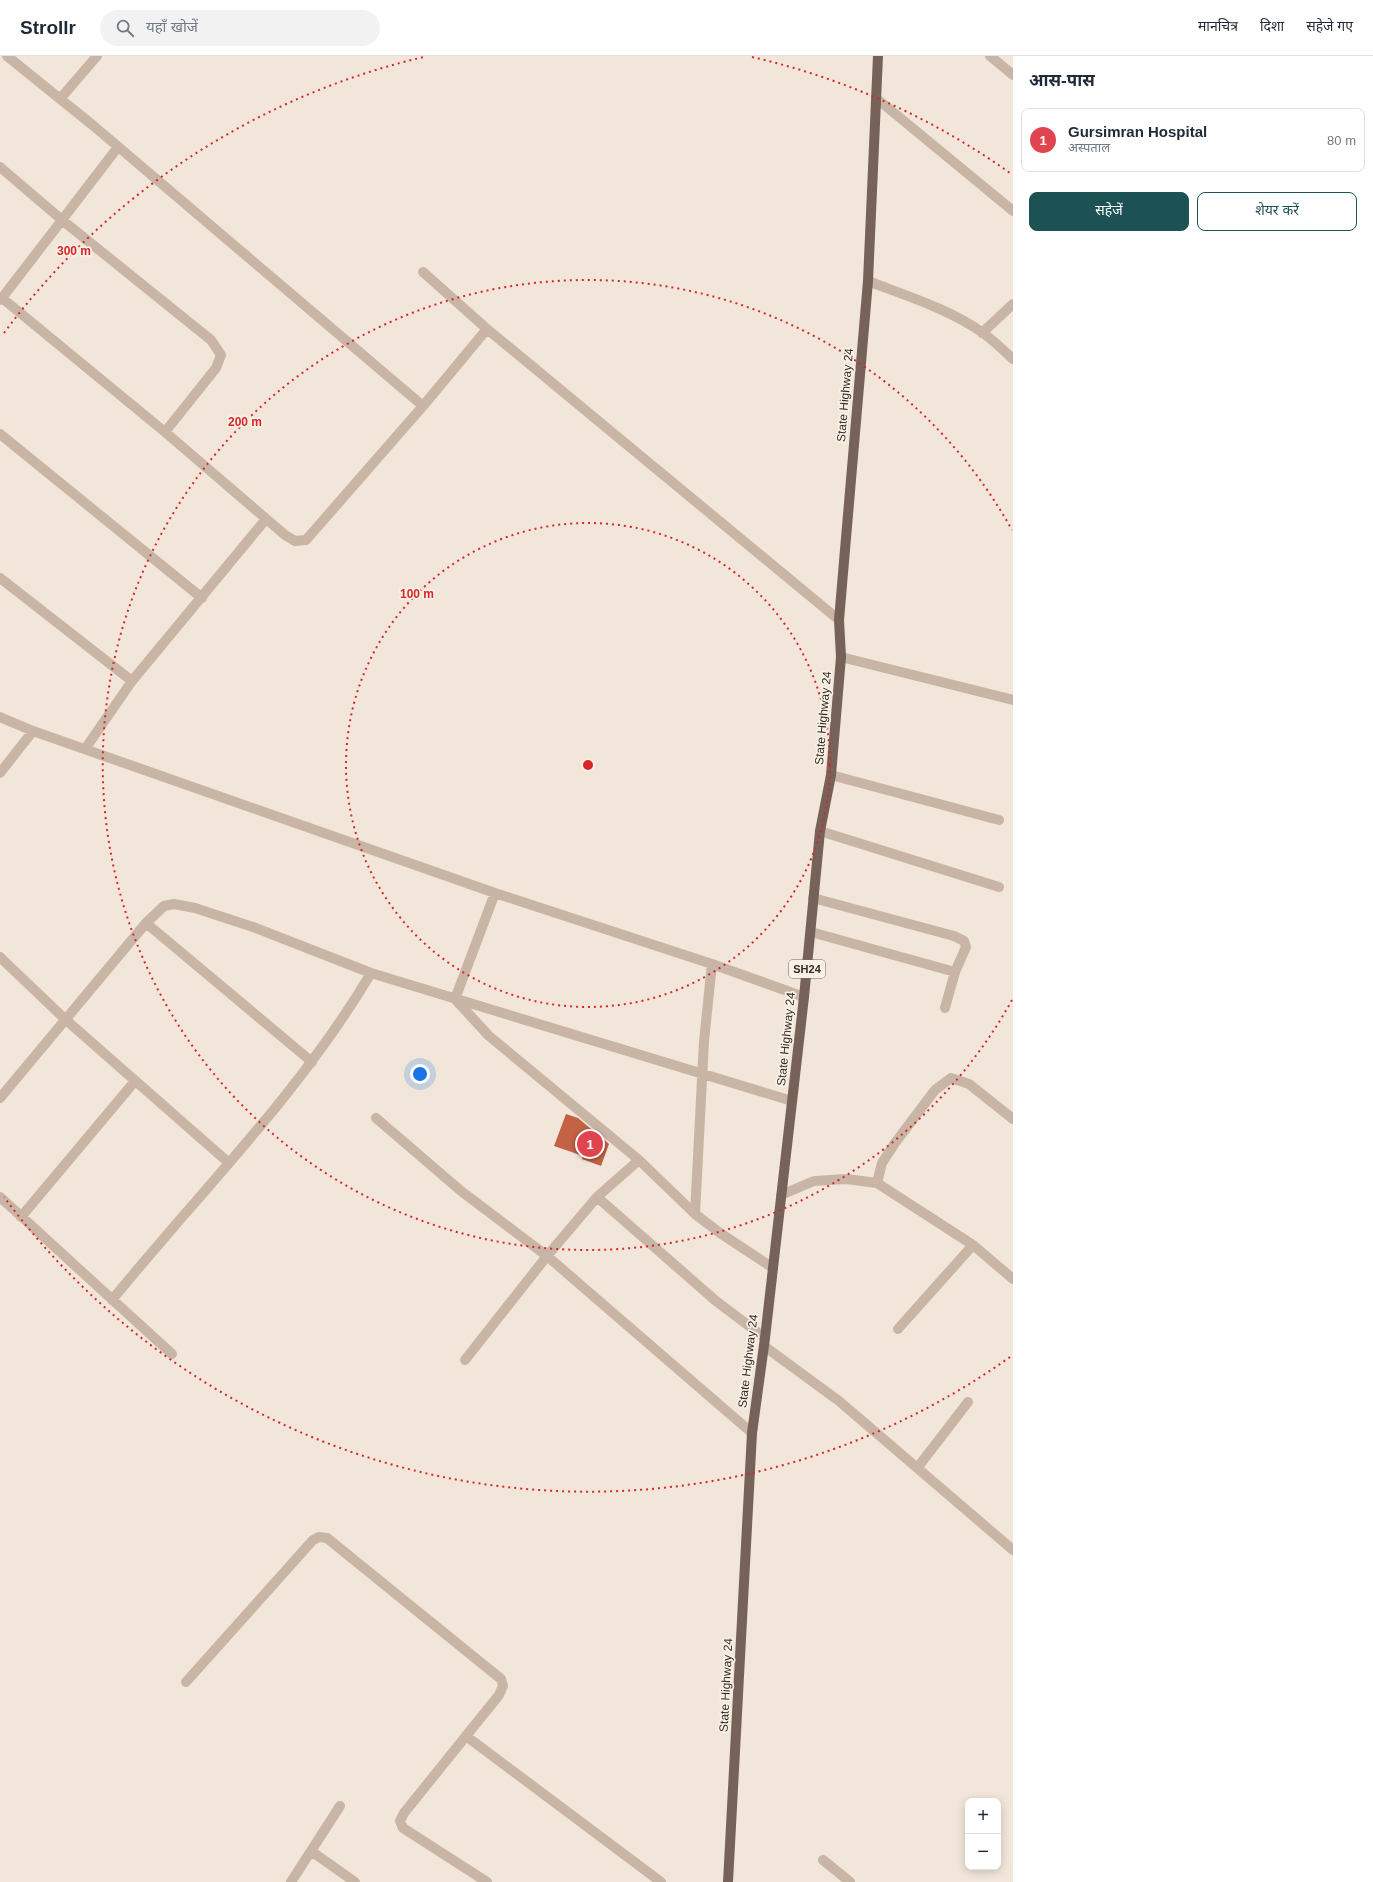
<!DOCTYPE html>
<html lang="hi">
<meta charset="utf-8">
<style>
:root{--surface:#fff;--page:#f2f2f3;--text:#1f2937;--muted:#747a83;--line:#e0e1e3;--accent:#1d5255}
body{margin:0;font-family:Helvetica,"Noto Sans Devanagari",sans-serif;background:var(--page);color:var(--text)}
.controls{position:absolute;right:12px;bottom:12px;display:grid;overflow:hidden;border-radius:8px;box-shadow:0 2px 10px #0003}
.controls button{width:36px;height:36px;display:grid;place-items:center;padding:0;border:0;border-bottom:1px solid var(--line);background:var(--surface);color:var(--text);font:20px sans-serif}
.you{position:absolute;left:420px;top:1018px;width:14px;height:14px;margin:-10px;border:3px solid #fff;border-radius:50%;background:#1a73e8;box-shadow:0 0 0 6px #1a73e833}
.badge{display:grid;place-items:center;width:26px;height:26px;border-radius:50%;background:var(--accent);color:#fff;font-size:13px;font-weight:700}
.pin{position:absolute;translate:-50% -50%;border:2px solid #fff;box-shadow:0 1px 4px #0006}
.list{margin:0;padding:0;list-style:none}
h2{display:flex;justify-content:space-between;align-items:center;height:52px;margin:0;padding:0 16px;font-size:17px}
h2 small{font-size:13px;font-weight:400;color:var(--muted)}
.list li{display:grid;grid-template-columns:26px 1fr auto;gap:12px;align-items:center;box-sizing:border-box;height:64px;margin:0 8px 8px;padding:0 8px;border:1px solid var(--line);border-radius:8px}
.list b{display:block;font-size:15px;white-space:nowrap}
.list p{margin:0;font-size:13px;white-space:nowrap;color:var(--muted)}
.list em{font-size:13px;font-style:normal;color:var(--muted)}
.actions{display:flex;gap:8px;padding:12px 16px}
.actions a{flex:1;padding:9px 0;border:1px solid var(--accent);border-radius:8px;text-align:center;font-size:14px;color:var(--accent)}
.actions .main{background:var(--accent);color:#fff}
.icon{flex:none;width:22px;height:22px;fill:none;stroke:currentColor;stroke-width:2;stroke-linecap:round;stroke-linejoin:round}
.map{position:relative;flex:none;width:1013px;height:1826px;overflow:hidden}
header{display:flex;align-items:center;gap:24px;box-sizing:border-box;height:56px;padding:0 20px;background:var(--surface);border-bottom:1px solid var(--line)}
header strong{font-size:19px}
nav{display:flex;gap:22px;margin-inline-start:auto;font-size:14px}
.search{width:280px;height:36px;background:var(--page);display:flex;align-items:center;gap:10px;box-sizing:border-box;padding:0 14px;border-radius:22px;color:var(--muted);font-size:15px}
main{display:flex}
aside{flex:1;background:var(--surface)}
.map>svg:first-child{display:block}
.building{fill:#c46245}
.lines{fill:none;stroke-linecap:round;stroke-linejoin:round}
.minor{stroke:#c8b5a6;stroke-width:10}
.major{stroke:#766258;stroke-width:10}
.ring{fill:none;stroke:#d62828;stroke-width:2;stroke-dasharray:2 4}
.labels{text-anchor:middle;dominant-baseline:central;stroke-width:3.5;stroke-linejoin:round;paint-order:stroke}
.shield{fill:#f9f0e6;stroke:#706660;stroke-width:1}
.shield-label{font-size:11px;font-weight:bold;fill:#352b27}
.street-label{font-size:12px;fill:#352b27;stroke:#f9f0e6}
.centre{fill:#d62828;stroke:#f9f0e6;stroke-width:2}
.ring-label{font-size:12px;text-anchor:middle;font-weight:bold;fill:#d62828;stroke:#f9f0e6;stroke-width:3.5;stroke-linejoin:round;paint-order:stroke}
</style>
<header>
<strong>Strollr</strong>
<div class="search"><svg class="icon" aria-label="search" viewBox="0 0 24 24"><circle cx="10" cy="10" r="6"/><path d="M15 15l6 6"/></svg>यहाँ खोजें</div>
<nav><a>मानचित्र</a><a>दिशा</a><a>सहेजे गए</a></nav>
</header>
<main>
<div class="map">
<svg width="1013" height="1826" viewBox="0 0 1013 1826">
<rect width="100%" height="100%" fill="#f1e6d9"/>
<path class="building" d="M566,1058L578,1062L609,1088L601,1110L582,1103L583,1100L554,1090Z"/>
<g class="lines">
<path class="minor" d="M7,0L95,71L423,350
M990,0L1013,19
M876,42L1013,155
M60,43L97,0
M0,111L62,164L118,91
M423,216L487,273L839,564
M868,225C907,240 949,253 983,277C993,284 1003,294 1013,303
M2,242L62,164L211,284L221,299L216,312L165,376
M0,244L2,242L165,376L285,479L295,485L306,484L423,350L487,273
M982,277L1013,248
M0,378L202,542
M0,522L132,625
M841,601L1013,644
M0,661L33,675L495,837L712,908L804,941
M85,693L132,625L266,463
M0,717L33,675
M831,719L999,764
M820,775L999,831
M495,837L455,943L489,980L639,1104L695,1158L720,1177L773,1212
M813,842L954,880L964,885L966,891L955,916L945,952
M146,867L312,1006
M811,876L955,916
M0,901L66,964L229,1107
M0,1042L146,867L164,850L174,848L195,852L253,871L371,917L792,1045
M376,1062L461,1135L547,1200L752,1377
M877,1127L882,1107L895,1087L935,1034L951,1022L969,1028L1013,1063
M781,1139L814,1125L846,1123L877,1127L973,1189L1013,1223
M0,1141L172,1298
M597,1141L716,1245L765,1282
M695,1158L704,985L712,908
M21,1161L135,1025
M112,1244C200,1136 300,1037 371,917
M898,1273L973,1189
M764,1290L839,1345L1013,1494
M465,1304L547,1200L597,1141L639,1104
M918,1411L968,1346
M186,1626L313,1484L319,1481L327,1482L501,1623L503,1630L499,1639L404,1757L400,1765L403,1772L487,1826
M466,1680L661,1826
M311,1795L355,1826
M823,1804L850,1826
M291,1826L340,1750"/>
<path class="major" d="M728,1826L752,1377L765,1282L804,941L820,775L831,719L841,601L839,564L868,225L878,0"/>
</g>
<g class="ring">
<circle cx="588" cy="709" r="242"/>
<path d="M1012 944A485 485 0 1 1 1012 474"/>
<path d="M1010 1301A727 727 0 0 1 4 1141M4 277A727 727 0 0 1 424 1M752 1A727 727 0 0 1 1010 117"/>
</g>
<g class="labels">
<rect class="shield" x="789" y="904" width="36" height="18" rx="3"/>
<g class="shield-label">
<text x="807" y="913">SH24</text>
</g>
<g class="street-label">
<text transform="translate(845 339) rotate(-85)">State Highway 24</text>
<text transform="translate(823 662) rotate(-85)">State Highway 24</text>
<text transform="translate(786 983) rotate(-84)">State Highway 24</text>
<text transform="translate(748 1305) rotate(-83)">State Highway 24</text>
<text transform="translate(726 1629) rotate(-87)">State Highway 24</text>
</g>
</g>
<circle cx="588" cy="709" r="6" class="centre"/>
<g class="ring-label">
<text x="74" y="199">300 m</text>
<text x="245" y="370">200 m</text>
<text x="417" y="542">100 m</text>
</g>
</svg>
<div class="controls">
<button>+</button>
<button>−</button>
</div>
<div class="you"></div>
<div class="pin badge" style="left:590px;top:1088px;background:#e0444e">1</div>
</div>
<aside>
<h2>आस-पास<small></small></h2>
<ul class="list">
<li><span class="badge" style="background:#e0444e">1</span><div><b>Gursimran Hospital</b><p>अस्पताल</p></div><em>80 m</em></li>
</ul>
<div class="actions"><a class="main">सहेजें</a><a>शेयर करें</a></div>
</aside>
</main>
